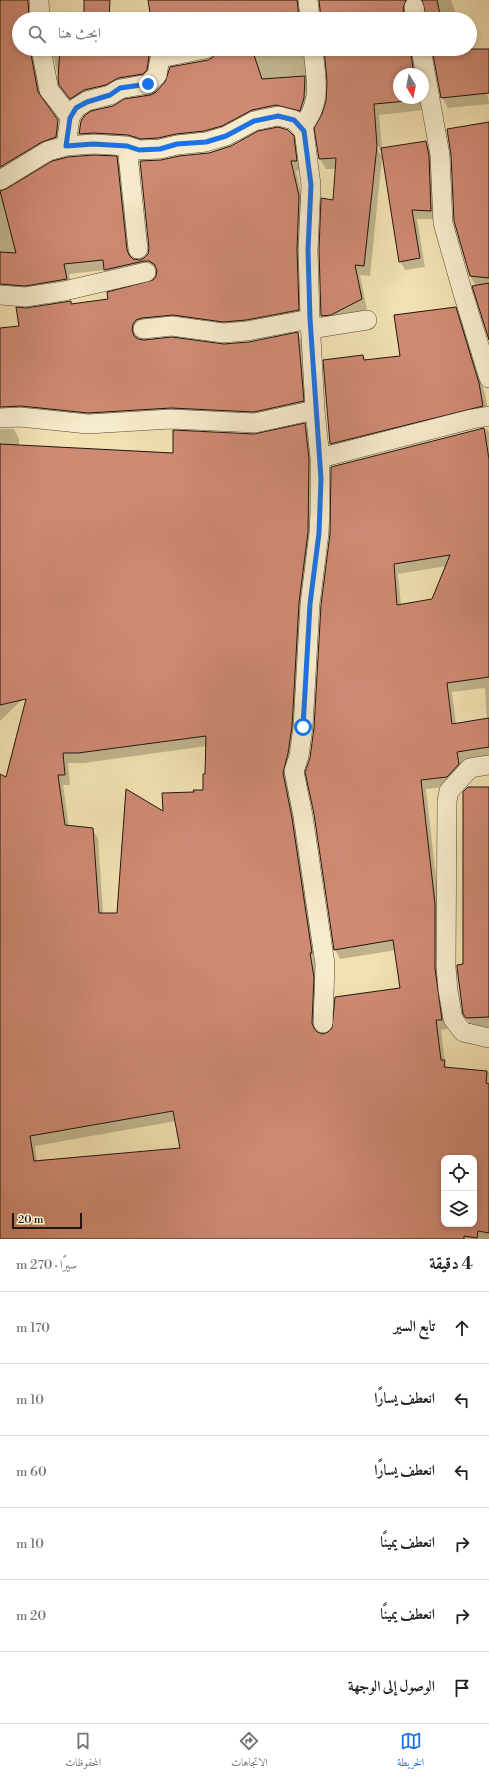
<!DOCTYPE html>
<html lang="ar">
<meta charset="utf-8">
<style>
:root{--surface:#fff;--page:#f6f6f6;--text:#202124;--muted:#757577;--line:#e0e0e0;--accent:#1a73e8}
body{margin:0;font-family:"Libre Bodoni",Amiri,serif;background:var(--page);color:var(--text);direction:rtl}
.controls{position:absolute;right:12px;bottom:12px;display:grid;overflow:hidden;border-radius:8px;box-shadow:0 2px 6px #0003}
.controls button{width:36px;height:36px;display:grid;place-items:center;padding:0;border:0;border-bottom:1px solid var(--line);background:var(--surface);color:var(--text);font:20px sans-serif}
.compass{position:absolute;left:393px;top:68px;width:36px;height:36px;border-radius:50%;background:var(--surface);box-shadow:0 2px 6px #0003;rotate:170deg}
.scale{position:absolute;left:12px;bottom:10px;width:70px;box-sizing:border-box;padding-left:4px;border:2px solid #21150e;border-top:0;font-size:11px;line-height:14px;white-space:nowrap;color:#21150e;-webkit-text-stroke:3px #f6ebcc;paint-order:stroke}
.stop{position:absolute;width:12px;height:12px;margin:-9px;border:3px solid #1a73e8;border-radius:50%;background:#fff}
.stop.end{background:#1a73e8;border-color:#fff;box-shadow:0 1px 4px #0008}
.list{margin:0;padding:0;list-style:none}
h2{display:flex;justify-content:space-between;align-items:center;height:52px;margin:0;padding:0 16px;font-size:17px}
h2 small{font-size:13px;font-weight:400;color:var(--muted)}
.list li{display:grid;grid-template-columns:26px 1fr auto;gap:12px;align-items:center;box-sizing:border-box;height:72px;padding:0 16px;border-top:1px solid var(--line)}
.list b{display:block;font-size:15px;white-space:nowrap}
.list em{font-size:13px;font-style:normal;color:var(--muted)}
.icon{flex:none;width:22px;height:22px;fill:none;stroke:currentColor;stroke-width:2;stroke-linecap:round;stroke-linejoin:round}
.map{position:relative;flex:none;width:489px;height:1239px;overflow:hidden;direction:ltr}
.search{position:absolute;background:var(--surface);box-shadow:0 2px 6px #0003;left:12px;right:12px;top:12px;height:44px;display:flex;align-items:center;gap:10px;box-sizing:border-box;padding:0 14px;border-radius:22px;color:var(--muted);font-size:15px}
.sheet{height:484px;background:var(--surface)}
nav{display:flex;justify-content:space-around;align-items:center;box-sizing:border-box;height:56px;border-top:1px solid var(--line);background:var(--surface);font-size:11px;color:var(--muted)}
nav a{display:grid;justify-items:center;gap:2px}
nav .on{color:var(--accent)}
.map>svg:first-child{display:block}
.shadow{fill:#0003;fill-rule:evenodd}
.building{fill:#cf8a74;stroke:#21150e;fill-rule:evenodd}
.lines{fill:none;stroke-linecap:round;stroke-linejoin:round}
.minor-casing{stroke:#554836;stroke-width:20}
.minor{stroke:#f6ebcc;stroke-width:19}
.route{stroke:#1a73e8;stroke-width:5}
</style>
<div class="map">
<svg width="489" height="1239" viewBox="0 0 489 1239">
<rect width="100%" height="100%" fill="#f1e0b0"/>
<filter id="stains"><feTurbulence type="fractalNoise" baseFrequency=".005" numOctaves="4"/><feColorMatrix values="0 0 0 0 .2 0 0 0 0 .09 0 0 0 0 .02 0 0 0 .5 -.17"/></filter>
<radialGradient id="worn" r=".72"><stop offset=".6" stop-color="#630" stop-opacity="0"/><stop offset="1" stop-color="#630" stop-opacity=".3"/></radialGradient>
<path class="shadow" d="M149,0H311L304,19H152Z
M319,0H451L458,19H428L424,7L419,6L409,19H322Z
M0,20L19,21V49H42L35,62L43,100L63,131L61,147L0,180Z
M470,42L473,54L482,64L489,104L448,108L442,97L433,50L432,49H470Z
M52,49H91L99,97L76,108L60,85Z
M153,49H206L164,57L152,80L105,97L99,87L104,55Z
M215,49H316L311,101L305,121L282,115L228,136L86,144L80,134L151,96L213,58L217,50Z
M322,49H424L418,74H399V98H422L424,110L379,115L382,149L426,142L431,151L436,219H417L425,267L405,270L400,261L383,154L375,141L373,142L382,157L370,276L360,275L367,310L337,325L328,326L322,316L336,169H326L320,159L315,129L327,103L328,81L325,49Z
M489,131V337L476,286L470,276Z
M293,136L299,147L302,170L296,171L304,206V320L138,334L137,340L224,345L249,343L298,334L303,343L308,411L260,421L0,418V363L7,362L27,309L70,302L72,305L109,300L154,280L157,272L155,271L111,280L105,270L69,274L72,289L0,296V192L116,157L122,167L132,259L140,261L145,259L149,254L161,161L209,154Z
M455,308L461,318L485,394L489,416L337,454L331,444L324,361L363,356L366,361L401,357Z
M305,424L310,434L314,469L297,736L317,963H315L319,988L317,1033L322,1035L329,1033L401,989L396,950L340,959L335,949L311,758L315,728L331,534L332,467L487,429L489,433V758L462,762L464,774L453,786L426,789L440,914V978L447,1029L441,1030L445,1064L448,1068L489,1072V1239H0V775L7,778L29,693L0,721V429H14L19,439V446L174,454ZM447,566L432,600L401,605L398,574ZM485,688L487,719L456,724L452,692ZM207,746L206,775L204,791L195,793L164,812L118,914H103L98,838L92,829L69,827L63,785H70L68,763H84ZM176,1121L181,1149L37,1162L35,1146ZM444,1158H474V1224H444Z
M489,788V1027L473,1028L464,1014V965Z"/>
<path class="building" d="M0,0H28L29,19H19V49H30L38,92L58,120L56,137L42,142L0,167Z
M84,0H110L109,19H84Z
M148,0H297L299,17L283,19H151Z
M319,0H406L403,8L405,19H321Z
M422,0H437L441,19H427Z
M60,49H116V53L154,49L149,56L147,70L143,74L118,78L106,85L84,90L70,99L59,85L58,79Z
M216,49H252L262,79L305,76L304,98L300,111L276,105L252,110L222,126L204,131L176,134L158,138L141,139L128,135L94,133L79,134L81,121L84,116L91,111L113,106L124,99L150,95L156,92L165,82L170,67L208,60L213,57Z
M324,49H410L414,74H399V98H419V100L374,104L377,146L364,266L355,265L362,299L331,315L321,316L319,250L321,198L333,200L336,158L319,159L314,128L322,114L326,101L327,81Z
M432,49H489V93L441,98Z
M489,122V278L470,276L454,221L451,155L447,129Z
M278,127L288,130L294,136L297,161H291L299,196L297,250L299,310L246,320L223,322L173,315L142,318L136,320L133,324L132,330L134,336L138,339L144,340L172,337L224,344L249,342L298,332L304,401L254,412L171,408L88,413L21,406L0,407V328L19,326L16,307L26,308L71,301V304L108,299L107,292L153,280L156,276L157,270L154,264L149,261H144L104,270L103,260L64,264L67,279L25,286L0,284V252L16,253L0,191L6,189L52,161L68,157L93,155L117,156L127,250L129,255L133,259L140,260L144,258L148,254L149,248L140,161L161,160L179,156L209,153L231,146L258,131Z
M426,141L429,156L431,211L412,210L420,258L399,262L381,148Z
M489,283V340L472,286Z
M456,307L479,383L483,406L330,444L323,360L363,355L364,360L400,356L394,315Z
M305,423L309,459L308,532L299,603L292,726L288,753L283,773L292,818L312,953H310L314,977L312,1023L314,1028L317,1032L323,1034L328,1032L332,1028L335,997L400,988L393,940L334,950L314,814L305,772L310,758L314,728L321,605L330,534L331,467L484,428L489,459V677L447,683L452,724L489,718V747L457,752L459,764L447,777L421,780L435,904V968L442,1020H436L441,1060H445L444,1067L487,1071L486,1083L489,1084V1233L478,1231L477,1238L464,1236V1239H0V774L6,777L26,699L0,705V444L173,453V430L254,434ZM450,555L432,599L397,605L394,564ZM206,736L205,774H203V790H193L194,792L162,793L163,811L126,789L117,913H99L93,828L65,825L58,775H65L63,753H78ZM173,1111L180,1148L34,1161L30,1136ZM444,1158H474V1224H444Z
M468,787H489V1017L466,1018L463,1014L457,967V965L463,964V792Z"/>
<g class="lines">
<g class="minor-casing">
<path id="minor" d="M39,0L40,19
M308,0L310,19
M414,7L416,19
M41,49L49,90L70,117
M421,49L440,155L443,223L462,290L489,378
M301,128C323,103 316,80 313,49
M66,146L70,117L76,108L87,101L110,95L120,89L148,84L157,75L160,58L205,49
M127,146L138,249
M0,180L48,151L66,146L93,144L127,146L139,150L160,149L177,145L206,142L226,136L254,121L278,116L294,120L304,131L311,185L308,250L310,319L315,410L320,458V509L319,533L310,604L303,727L299,756L294,771L303,816L325,964L323,1023
M0,295L25,297L64,291L146,272
M143,329L172,326L223,333L247,331L310,319
M310,329L367,320
M0,418L20,417L88,424L171,419L255,423L315,410
M320,458L472,419L489,416
M489,765L470,768L449,791L447,801L446,967L448,990L453,1019L463,1032L489,1038"/>
</g>
<use href="#minor" class="minor"/>
</g>
<g class="lines">
<path class="route" d="M148,84L120,88L110,95L87,102L76,108L70,118L66,146L93,144L127,146L139,150L160,149L177,144L206,142L226,136L254,121L278,116L294,120L304,131L311,185L308,250L310,319L321,479L319,533L310,604L303,727"/>
</g>
<rect width="100%" height="100%" filter="url(#stains)"/>
<rect width="100%" height="100%" fill="url(#worn)"/>
</svg>
<div class="controls">
<button><svg class="icon" aria-label="locate" viewBox="0 0 24 24"><circle cx="12" cy="12" r="6"/><path d="M12 2v4M12 18v4M2 12h4M18 12h4"/></svg></button>
<button><svg class="icon" aria-label="layers" viewBox="0 0 24 24"><path d="M12 4l9 5-9 5-9-5zM3 14l9 5 9-5"/></svg></button>
</div>
<svg class="compass" viewBox="-18 -18 36 36"><path d="M0-13l5 13h-10z" fill="#e53935"/><path d="M0 13l5-13h-10z" fill="#757577"/></svg>
<div class="scale">20 m</div>
<div class="stop" style="left:303px;top:727px"></div>
<div class="stop end" style="left:148px;top:84px"></div>
<div class="search"><svg class="icon" aria-label="search" viewBox="0 0 24 24"><circle cx="10" cy="10" r="6"/><path d="M15 15l6 6"/></svg>ابحث هنا</div>
</div>
<section class="sheet">
<h2>4 دقيقة<small>سيرًا · 270 m</small></h2>
<ul class="list">
<li><svg class="icon" aria-label="ahead" viewBox="0 0 24 24"><path d="M12 20V5M6 11l6-6 6 6"/></svg><div><b>تابع السير</b></div><em>170 m</em></li>
<li><svg class="icon" aria-label="left" viewBox="0 0 24 24"><path d="M17 20v-9H6M10 6l-5 5 5 5"/></svg><div><b>انعطف يسارًا</b></div><em>10 m</em></li>
<li><svg class="icon" aria-label="left" viewBox="0 0 24 24"><path d="M17 20v-9H6M10 6l-5 5 5 5"/></svg><div><b>انعطف يسارًا</b></div><em>60 m</em></li>
<li><svg class="icon" aria-label="right" viewBox="0 0 24 24"><path d="M7 20v-9h11M14 6l5 5-5 5"/></svg><div><b>انعطف يمينًا</b></div><em>10 m</em></li>
<li><svg class="icon" aria-label="right" viewBox="0 0 24 24"><path d="M7 20v-9h11M14 6l5 5-5 5"/></svg><div><b>انعطف يمينًا</b></div><em>20 m</em></li>
<li><svg class="icon" aria-label="arrive" viewBox="0 0 24 24"><path d="M6 21V4h12l-3 4 3 4H6"/></svg><div><b>الوصول إلى الوجهة</b></div></li>
</ul>
</section>
<nav>
<a class="on"><svg class="icon" aria-label="map" viewBox="0 0 24 24"><path d="M3 6l6-2 6 2 6-2v14l-6 2-6-2-6 2zM9 4v14M15 6v14"/></svg>الخريطة</a>
<a><svg class="icon" aria-label="directions" viewBox="0 0 24 24"><path d="M12 3l9 9-9 9-9-9zM9 14v-3h6M13 9l2 2-2 2"/></svg>الاتجاهات</a>
<a><svg class="icon" aria-label="saved" viewBox="0 0 24 24"><path d="M7 4h10v16l-5-4-5 4z"/></svg>المحفوظات</a>
</nav>
